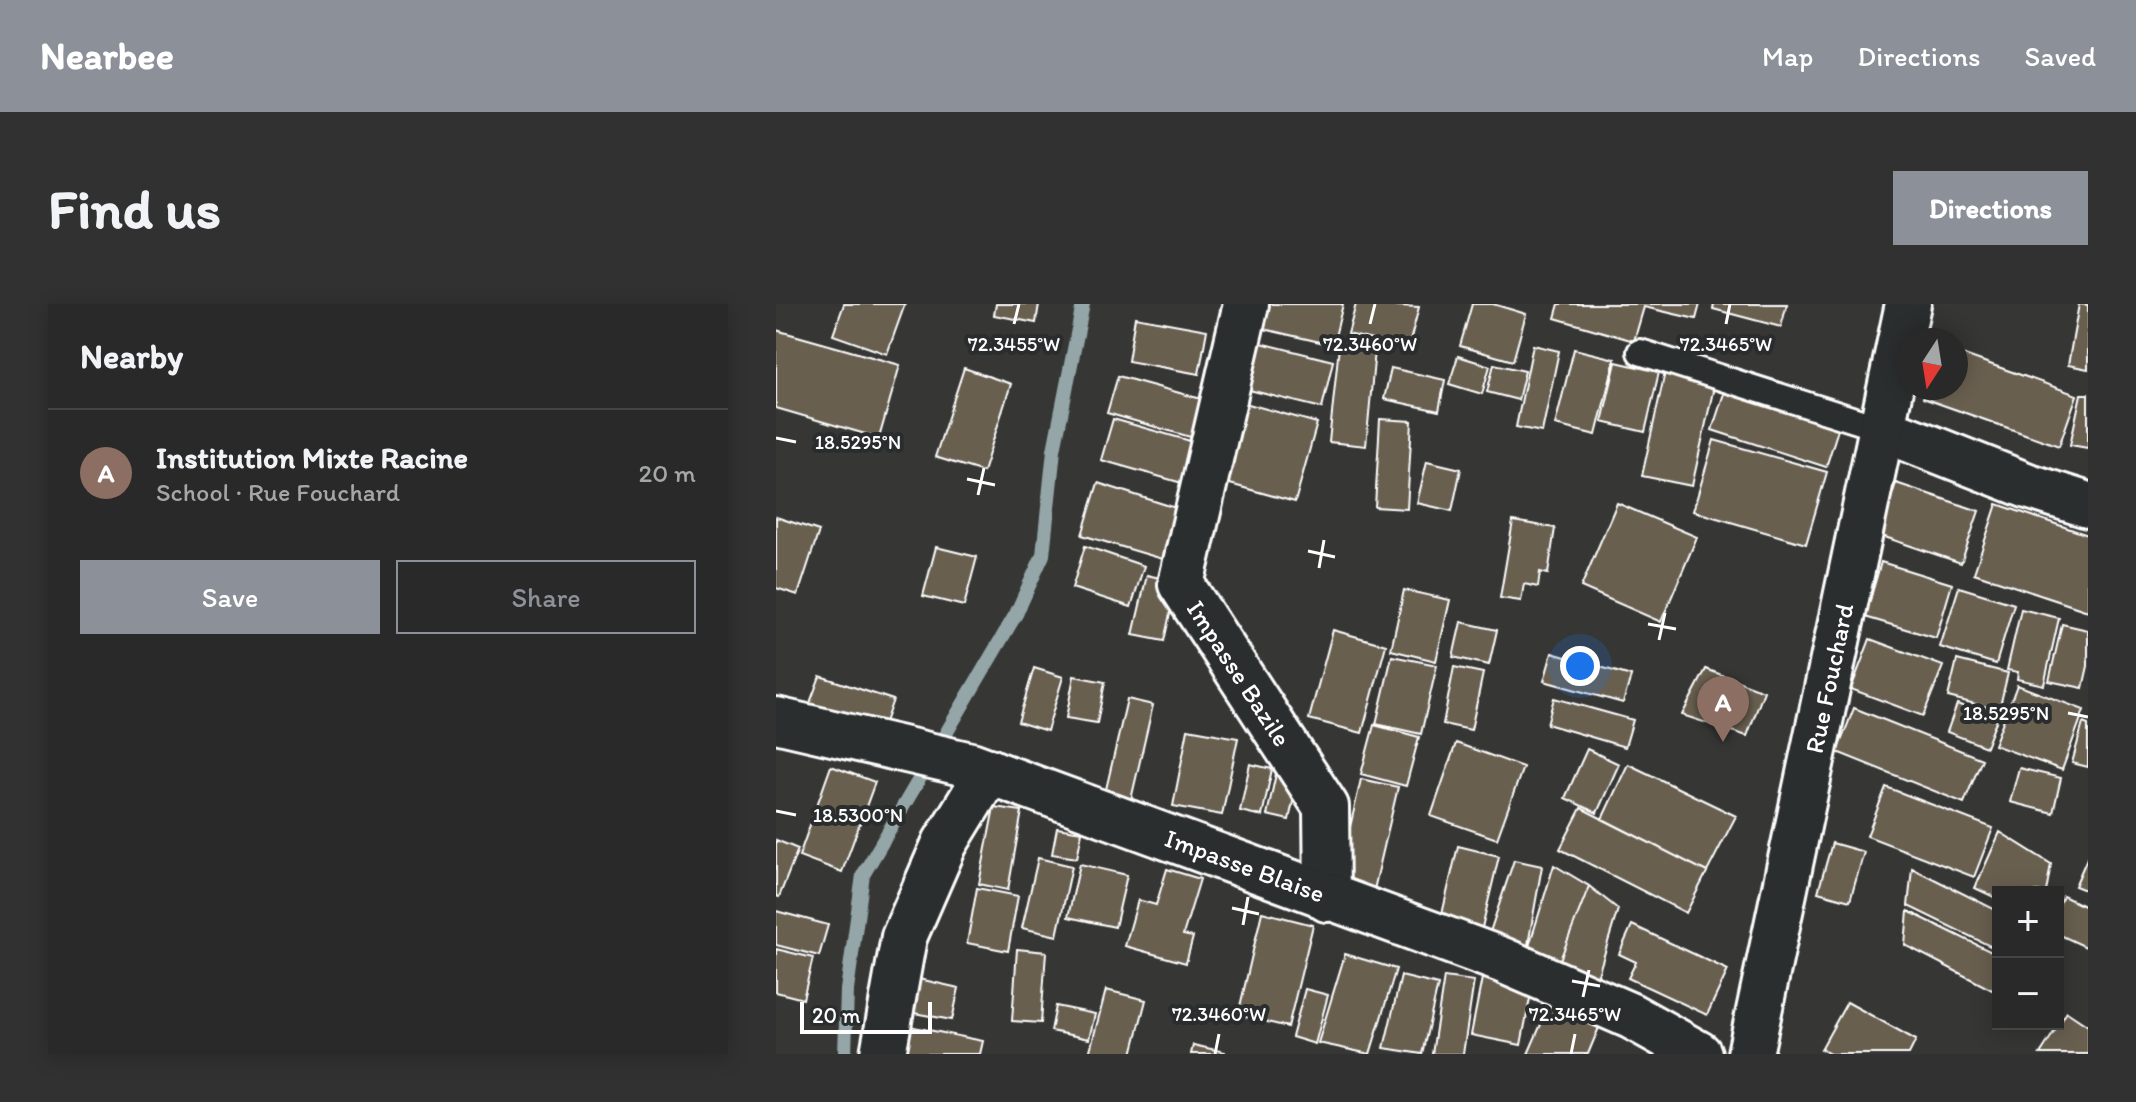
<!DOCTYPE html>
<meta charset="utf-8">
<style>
:root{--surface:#282928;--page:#303130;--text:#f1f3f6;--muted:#a5a6a8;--line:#444545;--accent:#8c9099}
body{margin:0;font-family:Itim,sans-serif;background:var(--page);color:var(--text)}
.controls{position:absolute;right:24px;bottom:24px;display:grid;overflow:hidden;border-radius:0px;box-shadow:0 4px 20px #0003}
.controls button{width:72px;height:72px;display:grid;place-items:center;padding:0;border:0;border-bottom:2px solid var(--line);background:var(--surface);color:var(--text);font:40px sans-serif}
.compass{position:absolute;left:1120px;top:24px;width:72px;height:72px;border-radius:50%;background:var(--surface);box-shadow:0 4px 20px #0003;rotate:192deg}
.scale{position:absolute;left:24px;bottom:20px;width:132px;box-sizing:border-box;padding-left:8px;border:4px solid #fff;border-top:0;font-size:22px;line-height:28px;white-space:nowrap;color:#fff;-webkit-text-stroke:6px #2a2d2e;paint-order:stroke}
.you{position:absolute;left:804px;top:362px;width:28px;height:28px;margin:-20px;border:6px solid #fff;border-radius:50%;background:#1a73e8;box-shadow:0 0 0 12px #1a73e833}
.badge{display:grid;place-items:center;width:52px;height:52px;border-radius:50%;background:var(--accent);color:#fff;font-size:26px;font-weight:700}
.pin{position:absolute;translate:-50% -66px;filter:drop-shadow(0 2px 4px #0008)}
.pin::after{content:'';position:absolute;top:42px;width:28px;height:24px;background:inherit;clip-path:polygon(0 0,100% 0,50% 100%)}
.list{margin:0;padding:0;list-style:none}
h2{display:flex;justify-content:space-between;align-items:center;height:104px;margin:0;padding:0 32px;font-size:34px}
h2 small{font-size:26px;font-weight:400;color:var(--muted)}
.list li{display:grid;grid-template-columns:52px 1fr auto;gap:24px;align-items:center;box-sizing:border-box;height:128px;padding:0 32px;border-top:2px solid var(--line)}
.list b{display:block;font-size:30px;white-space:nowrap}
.list p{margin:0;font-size:26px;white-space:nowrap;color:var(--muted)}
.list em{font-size:26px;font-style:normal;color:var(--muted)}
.actions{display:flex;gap:16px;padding:24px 32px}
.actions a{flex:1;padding:18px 0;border:2px solid var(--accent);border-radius:0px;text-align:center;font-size:28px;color:var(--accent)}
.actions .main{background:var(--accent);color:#fff}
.map{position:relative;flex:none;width:1312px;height:750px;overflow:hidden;border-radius:0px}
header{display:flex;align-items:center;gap:48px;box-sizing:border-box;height:112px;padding:0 40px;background:var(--accent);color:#fff}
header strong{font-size:38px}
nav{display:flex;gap:44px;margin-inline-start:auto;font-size:28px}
.intro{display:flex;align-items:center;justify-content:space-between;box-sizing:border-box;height:192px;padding:0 48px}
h1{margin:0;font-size:56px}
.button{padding:20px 36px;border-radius:0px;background:var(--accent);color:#fff;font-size:28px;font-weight:700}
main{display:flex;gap:48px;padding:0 48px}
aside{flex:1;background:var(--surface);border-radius:0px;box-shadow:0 4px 20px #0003}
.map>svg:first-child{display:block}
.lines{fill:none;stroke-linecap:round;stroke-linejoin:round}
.stream{stroke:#94a6a8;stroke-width:14}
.building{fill:#685f50;stroke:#fff;stroke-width:2}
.lane-casing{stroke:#fff;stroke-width:30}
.street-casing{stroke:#fff;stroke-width:50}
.lane{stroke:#2a2d2e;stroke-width:24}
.street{stroke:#2a2d2e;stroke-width:44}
.ticks{fill:none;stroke:#fff;stroke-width:3}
.labels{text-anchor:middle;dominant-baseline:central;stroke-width:8;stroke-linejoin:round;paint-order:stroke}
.street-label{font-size:26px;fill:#fff;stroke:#2a2d2e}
.ticks-label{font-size:20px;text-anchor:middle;fill:#fff;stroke:#2a2d2e;stroke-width:8;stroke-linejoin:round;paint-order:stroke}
</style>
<header>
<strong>Nearbee</strong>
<nav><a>Map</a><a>Directions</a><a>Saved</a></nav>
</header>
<div class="intro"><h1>Find us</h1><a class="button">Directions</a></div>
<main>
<aside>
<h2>Nearby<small></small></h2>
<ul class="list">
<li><span class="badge" style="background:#8d6e63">A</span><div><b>Institution Mixte Racine</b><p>School · Rue Fouchard</p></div><em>20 m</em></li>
</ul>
<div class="actions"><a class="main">Save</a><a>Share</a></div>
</aside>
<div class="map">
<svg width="1312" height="750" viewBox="0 0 1312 750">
<rect width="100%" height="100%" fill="#363735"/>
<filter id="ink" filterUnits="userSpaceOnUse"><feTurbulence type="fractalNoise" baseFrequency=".0125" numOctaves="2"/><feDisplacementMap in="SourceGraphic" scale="16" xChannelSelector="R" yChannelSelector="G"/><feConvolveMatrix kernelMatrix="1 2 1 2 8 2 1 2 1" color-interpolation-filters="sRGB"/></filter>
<g filter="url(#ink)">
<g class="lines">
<path class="stream" d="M69,750L71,686L87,571L240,310L267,251L278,146L307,0"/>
</g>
<path class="building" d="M68,0H129L111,50L57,31Z
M220,0H263L260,19L218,11Z
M485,0H567L557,41L479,23Z
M580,0L643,3L632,45L572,30Z
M696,0H717L750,10L737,57L684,42Z
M783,0H924L920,15L868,3L858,37L779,14Z
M938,0H1011L1005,23L937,5Z
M1303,0L1312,1V65L1292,61Z
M359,13L431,26L423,70L352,57Z
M0,26L124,61L103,134L0,104Z
M477,37L557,57L546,104L465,84Z
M757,41L783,47L766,128L740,123Z
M563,42L599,46L590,142L553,138Z
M798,45L839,55L820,131L779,121Z
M1180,48L1301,91L1283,142L1147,94L1150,84H1180Z
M682,52L714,62L706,90L673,80Z
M840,58L883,68L869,128L826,118Z
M718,60L749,67L742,96L711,88Z
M188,64L235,80L207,168L159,153Z
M615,64L669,76L663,107L608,95Z
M889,68L939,78L916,182L866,172Z
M342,72L429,96L418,134L331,109Z
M951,80L1065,116L1050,163L936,126Z
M1305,90H1312V144L1294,141Z
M465,98L541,119L519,198L443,177Z
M337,115L418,138L406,179L325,156Z
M604,115L636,117L631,205L599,203Z
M938,136L1051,168L1030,240L917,207Z
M651,157L685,165L676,207L641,199Z
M322,179L406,206L390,256L306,231Z
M1120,179L1203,207L1185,259L1103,231Z
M841,199L921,233L885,318L805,283Z
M1221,200L1312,231V307L1198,269Z
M0,213L43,227L22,291L0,284Z
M737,217L779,224L772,270L764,268L762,283L748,280L745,297L724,294Z
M309,242L368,262L355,303L296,284Z
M160,243L201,253L188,302L147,292Z
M1105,258L1176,280L1160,334L1089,313Z
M371,271L401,278L388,337L357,331Z
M1183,283L1238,300L1220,360L1164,343Z
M628,286L674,296L660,357L615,346Z
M1245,305L1283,314L1268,381L1241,375L1242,368L1231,366Z
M685,318L721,326L713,361L677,353Z
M1286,320L1312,326V362L1307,384L1273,377Z
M557,326L610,341L586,429L533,415Z
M1094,335L1167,362L1147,412L1075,385Z
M776,349L855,372L847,399L768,377Z
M616,352L661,361L645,430L600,420Z
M1181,356L1232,369L1223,406L1172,393Z
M678,363L707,369L695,426L667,420Z
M258,364L287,373L271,427L242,418Z
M930,365L988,387L971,432L906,411Z
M44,372L117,396L104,432L31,407Z
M298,372L329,378L321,419L290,414Z
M1241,381L1308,406L1286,466L1218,441Z
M778,394L857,416L849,443L771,420Z
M351,395L377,401L354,500L328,494Z
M1181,400L1221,415L1210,443L1171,428Z
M1078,404L1206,455L1188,499L1061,448Z
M1307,419L1312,421V463L1296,459Z
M598,421L643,433L630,482L585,470Z
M412,425L462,434L446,511L397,502Z
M680,439L747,463L721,535L655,512Z
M811,445L843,460L821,509L789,494Z
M474,460L496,465L486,512L464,507Z
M852,460L960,512L931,568L826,515Z
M55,462L99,478L66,568L23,552Z
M1243,464L1285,474L1277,509L1234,498Z
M501,465L523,470L513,516L491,511Z
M585,475L622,483L594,603L558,594Z
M1110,483L1217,524L1198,573L1091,532Z
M218,503L246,507L232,586L203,580Z
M805,504L931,568L910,609L784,545Z
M281,524L306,528L301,554L276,550Z
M1224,528L1275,560L1270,588H1222V595L1199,584Z
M0,536L22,545L3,593L0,592Z
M1056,539L1088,548L1074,597L1042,588Z
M682,542L723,552L704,632L663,623Z
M1312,552V587L1299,582Z
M262,554L296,562L281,632L246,624Z
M738,556L766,562L750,652L712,634Z
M304,560L351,571L339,623L292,613Z
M778,561L813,582L780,666L750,652Z
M1136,564L1222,607V646L1132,602Z
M391,565L424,575L407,631L417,633L410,659L349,642L362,596L380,601Z
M813,582L842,605L818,684L780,666Z
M201,584L242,592L232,647L191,639Z
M1287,592L1312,604V644L1282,630V603Z
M0,607L52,621L43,652L0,641Z
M1132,607L1222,651V689L1129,641Z
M486,608L537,621L512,723L462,711Z
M856,621L952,666L931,711L852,674L860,658L843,650Z
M0,645L37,654L27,695L0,688Z
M241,645L270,648L265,719L236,717Z
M569,650L620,665L594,750L542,739Z
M625,672L662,681L646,750L608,744Z
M134,673L183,684L176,716L127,707Z
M668,673L698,677L687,750H656Z
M706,674L756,684L745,741L695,731Z
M529,685L552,691L539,740L516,733Z
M330,686L370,696L356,750H313Z
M777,693L827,714L812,750H752Z
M1071,698L1140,736L1133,750H1054L1045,745Z
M280,702L319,710L313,735L275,727Z
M1291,708L1312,722V750H1264Z
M133,722L207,737L204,750H127Z
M417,741L449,748V750H415Z"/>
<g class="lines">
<g class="lane-casing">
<path id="lane" d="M864,48L1107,125"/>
</g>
<g class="street-casing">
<g id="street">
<path id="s1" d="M470,0L405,280L550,503L551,595"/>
<path d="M1107,125L1252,182L1312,201"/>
<path id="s2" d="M0,416L195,461L726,656L855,712L923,750"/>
<path d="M107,750L128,633L169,539L213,467"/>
<path id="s3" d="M974,750L1132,0"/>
</g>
</g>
<use href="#lane" class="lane"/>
<use href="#street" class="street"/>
</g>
</g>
<path class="ticks" d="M238,20L243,0M594,20L599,0M950,20L954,0M0,134L20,138M191,175L219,181M202,191L208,164M532,247L559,253M543,264L548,236M872,320L900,325M883,336L889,309M1292,409L1312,413M0,507L20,511M456,604L483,610M467,621L472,593M796,677L824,682M807,693L813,666M439,750L443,730M795,750L799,730"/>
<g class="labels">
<g class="street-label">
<text stroke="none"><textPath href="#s1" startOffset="394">Impasse Bazile</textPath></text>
<text stroke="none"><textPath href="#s3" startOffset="384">Rue Fouchard</textPath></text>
<text stroke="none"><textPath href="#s2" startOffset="492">Impasse Blaise</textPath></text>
</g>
</g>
<g class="ticks-label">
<text x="238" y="47">72.3455°W</text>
<text x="594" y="47">72.3460°W</text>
<text x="950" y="47">72.3465°W</text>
<text x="82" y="145">18.5295°N</text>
<text x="1230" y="416">18.5295°N</text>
<text x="82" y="518">18.5300°N</text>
<text x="443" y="717">72.3460°W</text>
<text x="799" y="717">72.3465°W</text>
</g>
</svg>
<div class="controls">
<button>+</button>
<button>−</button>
</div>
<svg class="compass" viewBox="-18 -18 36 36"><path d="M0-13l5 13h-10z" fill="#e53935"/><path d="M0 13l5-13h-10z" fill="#a5a6a8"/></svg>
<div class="scale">20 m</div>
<div class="you"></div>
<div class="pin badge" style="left:947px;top:438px;background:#8d6e63">A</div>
</div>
</main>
